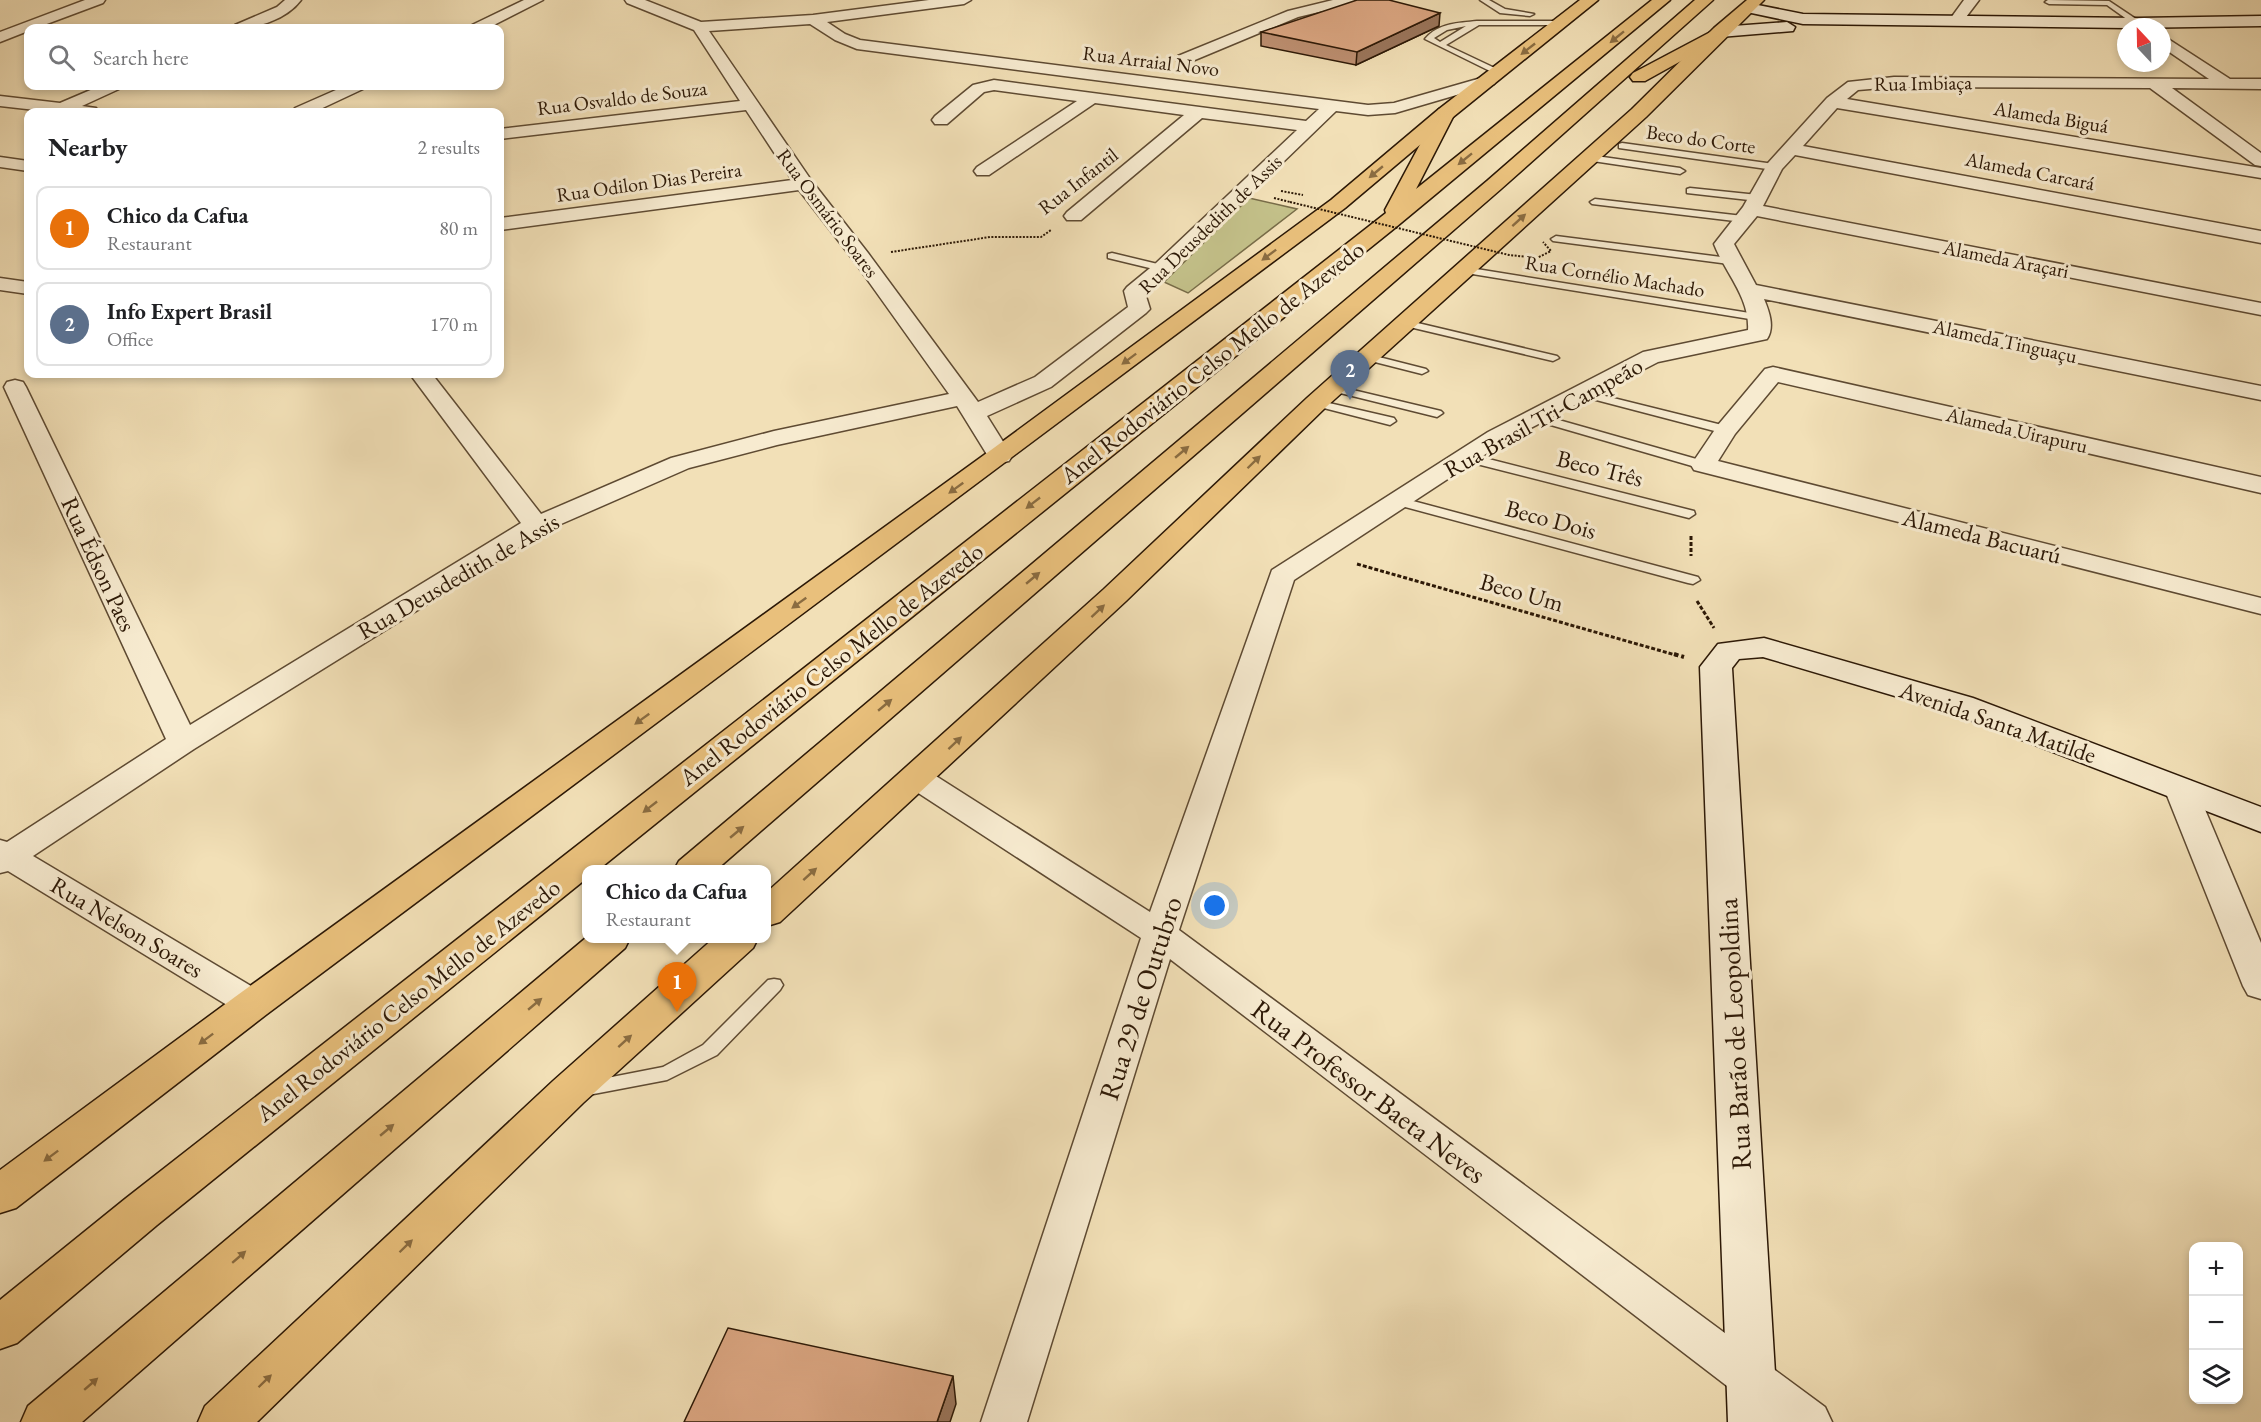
<!DOCTYPE html>
<meta charset="utf-8">
<style>
:root{--surface:#fff;--page:#f2f2f2;--text:#202124;--muted:#757577;--line:#e0e0e0;--accent:#db2777}
body{margin:0;font-family:"EB Garamond",serif;background:var(--page);color:var(--text)}
.controls{position:absolute;right:18px;bottom:18px;display:grid;overflow:hidden;border-radius:12px;box-shadow:0 3px 9px #0003}
.controls button{width:54px;height:54px;display:grid;place-items:center;padding:0;border:0;border-bottom:2px solid var(--line);background:var(--surface);color:var(--text);font:30px sans-serif}
.compass{position:absolute;left:2117px;top:18px;width:54px;height:54px;border-radius:50%;background:var(--surface);box-shadow:0 3px 9px #0003;rotate:338deg}
.you{position:absolute;left:1215px;top:906px;width:21px;height:21px;margin:-15px;border:4px solid #fff;border-radius:50%;background:#1a73e8;box-shadow:0 0 0 9px #1a73e833}
.badge{display:grid;place-items:center;width:39px;height:39px;border-radius:50%;background:var(--accent);color:#fff;font-size:20px;font-weight:700}
.pin{position:absolute;translate:-50% -50px;filter:drop-shadow(0 2px 3px #0008)}
.pin::after{content:'';position:absolute;top:32px;width:21px;height:18px;background:inherit;clip-path:polygon(0 0,100% 0,50% 100%)}
.popup{position:absolute;left:582px;top:865px;width:189px;height:78px;box-sizing:border-box;display:grid;place-content:center;border-radius:12px;background:var(--surface);filter:drop-shadow(0 2px 4px #0005);font-size:20px;white-space:nowrap;color:var(--muted)}
.popup b{font-size:22px;color:var(--text)}
.popup::after{content:'';position:absolute;left:50%;top:100%;margin-left:-12px;border:12px solid transparent;border-top-color:var(--surface)}
.list{margin:0;padding:0;list-style:none}
h2{display:flex;justify-content:space-between;align-items:center;height:78px;margin:0;padding:0 24px;font-size:26px}
h2 small{font-size:20px;font-weight:400;color:var(--muted)}
.list li{display:grid;grid-template-columns:39px 1fr auto;gap:18px;align-items:center;box-sizing:border-box;height:84px;margin:0 12px 12px;padding:0 12px;border:2px solid var(--line);border-radius:12px}
.list b{display:block;font-size:22px;white-space:nowrap}
.list p{margin:0;font-size:20px;white-space:nowrap;color:var(--muted)}
.list em{font-size:20px;font-style:normal;color:var(--muted)}
.icon{flex:none;width:33px;height:33px;fill:none;stroke:currentColor;stroke-width:2;stroke-linecap:round;stroke-linejoin:round}
.map{position:relative;flex:none;width:2261px;height:1422px;overflow:hidden}
.search{position:absolute;background:var(--surface);box-shadow:0 3px 9px #0003;left:24px;top:24px;width:480px;height:66px;display:flex;align-items:center;gap:15px;box-sizing:border-box;padding:0 21px;border-radius:12px;color:var(--muted);font-size:22px}
.panel{position:absolute;background:var(--surface);box-shadow:0 3px 9px #0003;left:24px;top:108px;width:480px;height:270px;border-radius:12px}
.map>svg:first-child{display:block}
.green{fill:#c3c089;stroke:#786c48;stroke-width:1.5}
.lines{fill:none;stroke-linecap:round;stroke-linejoin:round}
.lane-casing{stroke:#5e4a32;stroke-width:3}
.street-casing{stroke:#5e4a32;stroke-width:3}
.secondary-casing{stroke:#2c1806;stroke-width:3}
.primary-casing{stroke:#2c1806;stroke-width:3}
.highway-casing{stroke:#2c1806;stroke-width:3}
.path-far2{stroke:#2c1806;stroke-width:2;stroke-dasharray:2 1.5;stroke-linecap:butt}
.path-far1{stroke:#2c1806;stroke-width:3;stroke-dasharray:4 2;stroke-linecap:butt}
.path{stroke:#2c1806;stroke-width:4;stroke-dasharray:4.5 3;stroke-linecap:butt}
.lane{fill:#f7ebd0;fill-rule:evenodd}
.street{fill:#f7ebd0;fill-rule:evenodd}
.secondary{fill:#f7ebd0;fill-rule:evenodd}
.primary{fill:#e9c07c;fill-rule:evenodd}
.highway{fill:#e9c07c;fill-rule:evenodd}
.path-bridge{stroke:#2c1806;stroke-width:2;stroke-dasharray:2 1.5;stroke-linecap:butt}
.wall{fill:#be9072;stroke:#2c1806;stroke-width:1.5}
.shaded-wall{fill:#9b765c;stroke:#2c1806;stroke-width:1.5}
.building{fill:#dda884;stroke:#2c1806;stroke-width:1.5}
.oneway{fill:#8a6c41}
.labels{text-anchor:middle;dominant-baseline:central;stroke-width:6;stroke-linejoin:round;paint-order:stroke}
.far-street-label{font-size:20px;fill:#2c1806;stroke:#f7ebd0}
.street-label{font-size:24px;fill:#2c1806;stroke:#f7ebd0}
.near-street-label{font-size:28px;fill:#2c1806;stroke:#f7ebd0}
</style>
<div class="map">
<svg width="2261" height="1422" viewBox="0 0 2261 1422">
<rect width="100%" height="100%" fill="#f2e0b7"/>
<filter id="stains"><feTurbulence type="fractalNoise" baseFrequency=".00333" numOctaves="4"/><feColorMatrix values="0 0 0 0 .2 0 0 0 0 .09 0 0 0 0 .02 0 0 0 .5 -.17"/></filter>
<radialGradient id="worn" r=".72"><stop offset=".6" stop-color="#630" stop-opacity="0"/><stop offset="1" stop-color="#630" stop-opacity=".3"/></radialGradient>
<path class="green" d="M1249,198L1297,209L1188,293L1164,282Z"/>
<g class="lines">
<g class="lane-casing">
<path id="lane" d="M1480,0H1489L1505,9L1534,14L1530,16L1500,13Z
M2048,0L2109,1L2142,23L2135,25L2107,5L2049,4L2045,2Z
M1477,21H1561L1565,23L1561,25H1479L1446,45L1501,71V75H1498L1425,39C1438,23 1458,23 1477,21ZM1466,26L1440,42L1434,38L1447,30Z
M1622,143L1774,164L1779,167L1774,170L1619,148V144Z
M1589,155L1680,168L1685,171L1680,174L1586,160V156Z
M1690,188L1758,195L1763,198L1758,201L1687,193V189Z
M1595,199L1743,216L1748,219L1743,222L1592,204L1590,202Z
M1556,236L1729,258L1734,261L1729,264L1553,241L1551,239Z
M1112,253L1166,266L1167,268L1162,271L1108,258V254Z
M1464,267L1762,315L1767,318L1762,321L1460,272V268Z
M1405,320L1557,356L1559,358L1553,361L1401,325V321Z
M1367,354L1426,369L1428,371L1422,374L1363,359V355Z
M1332,385L1441,411L1443,413L1437,417L1328,390V386Z
M1581,390L1730,427L1732,430L1726,434L1577,395V391Z
M1316,400L1394,418L1396,421L1390,425L1312,405V401Z
M1534,413L1707,462L1709,465L1707,468H1699L1530,419V415Z
M1465,453L1694,511L1695,514L1689,518L1461,460L1459,457Z
M1398,497L1698,577L1700,580L1693,584L1688,583L1394,504L1392,501Z
M774,979L780,980L783,985L780,990L717,1055L667,1080L583,1096L576,1094L573,1089L576,1084L663,1067L703,1045L768,980Z"/>
</g>
<g class="street-casing">
<path id="street" d="M85,0H105L103,3L36,28H28V31L0,42V32Z
M285,0H301C287,19 255,30 232,28L235,25L277,7Z
M524,0H543L488,28H469L472,25Z
M625,0H645L701,22L813,15L929,0H971L964,4L827,22L845,34L860,40L1368,105L1394,103L1488,76L1496,81L1494,84L1395,113L1368,115L1336,111L1169,272L1145,293L1150,309L1146,313L1051,387L987,416L1012,456L1009,461L1000,463L991,461L957,406L777,445L689,468L545,531L194,749L33,856L266,995L271,1004L266,1013L253,1017L240,1013L8,871L0,873V840L7,842L166,739L4,387L7,382L15,380L23,382L26,387L190,725L521,523L410,374H432L541,514L671,458L774,431L949,394L854,261L799,190L500,230V218L792,180L746,110L500,139V129L740,101L694,30L627,3ZM810,24L835,40L857,49L1319,109L1306,121L994,80L973,85L935,116L932,120L935,124H947L984,92L994,90L1077,101L977,167L974,171L977,175H989L1095,103L1184,115L1067,212L1064,216L1067,220H1081L1202,118L1297,130L1155,264L1127,287L1124,291L1128,307L1035,377L978,402L868,253L811,180L709,31Z
M1333,0H1358L1356,3L1298,17L1190,62H1178L1176,59L1178,56L1288,11Z
M1964,0H1979L1960,25H1950L1948,22Z
M2162,35L2230,79H2261V89L2172,88L2261,153V166L2255,165L2150,88L1894,87L1858,90L1847,99L2261,168V178L1837,108L1803,146L2261,231V243L1795,155L1782,169L1763,206L2261,303V315L1757,216L1734,244L1756,285L2261,386V400L1764,299C1769,311 1775,327 1767,339L1658,362L1504,442L1294,580L1179,930L1825,1407L1832,1422H1774L1170,959L1027,1422H981L1141,938L906,785L901,778L906,771L917,768L928,771L1150,912L1272,570L1488,432L1643,352L1748,330C1750,297 1725,273 1714,244L1743,207L1768,163L1827,98L1848,82L1894,77L2209,79L2162,47Z
M100,86H121L119,89L82,106L96,108L98,112H53L0,106V96L60,103Z
M345,86H365L363,89L314,112H293L295,108Z
M0,157L28,161V171L0,167Z
M0,278L28,282V294L0,290Z
M1773,367L2261,477V493L1778,382L1735,434L1718,461L2261,598V614L1694,470L1691,465L1718,425L1765,369Z
M2180,778L2191,781L2196,788L2261,943V999L2248,995L2243,986L2164,788L2169,781Z"/>
</g>
<g class="secondary-casing">
<path id="secondary" d="M1748,3L1803,14L2138,18L2261,16V26L2126,28L1803,24L1742,11L1740,8Z
M1787,22L1795,27L1793,31L1720,37L1712,32L1720,27Z
M1764,638L1973,698L2261,807V832L1949,712L1763,657L1739,659L1732,668L1778,1422H1728L1700,667L1718,644Z"/>
</g>
<g class="primary-casing">
<path id="primary" d="M1580,0H1598L1453,117L1345,208L267,1014L16,1208L0,1213V1170L239,994L991,450L1331,200L1439,109Z
M1747,0H1764L1646,117L1325,408L1126,601L780,922L767,926V892L1104,589L1307,398L1632,109L1714,28Z
M714,938H758L753,948L583,1103L257,1422H198L205,1406L553,1081Z"/>
</g>
<g class="highway-casing">
<path id="highway" d="M1652,0H1670L1396,227L598,870H587V878L157,1225L17,1343L0,1349V1300L125,1199L1386,213L1385,210L1439,109H1453L1455,113L1416,189Z
M1695,0H1713L1501,189L716,870H674L679,861L1487,181Z
M1720,27L1726,28L1728,32L1726,36L1645,81H1633L1630,77L1633,73Z
M587,937L630,938L625,948L82,1422H21L28,1406Z"/>
</g>
<path class="path-far2" d="M1281,191L1303,195
M1274,198L1290,202
M891,252L990,237H1041L1051,230"/>
<path class="path-far1" d="M1691,536V556
M1357,564L1679,656
M1697,601L1714,628"/>
<path class="path" d="M1674,654L1684,657"/>
<use href="#lane" class="lane"/>
<use href="#street" class="street"/>
<use href="#secondary" class="secondary"/>
<use href="#primary" class="primary"/>
<use href="#highway" class="highway"/>
<path class="path-bridge" d="M1290,202L1509,255L1537,258L1551,251L1543,242"/>
</g>
<path class="wall" d="M1439,26L1356,65L1261,46V32Z"/>
<path class="shaded-wall" d="M1440,13L1439,26L1356,65L1357,52Z
M953,1376L956,1404L950,1422H937Z"/>
<path class="building" d="M1357,0H1389L1440,13L1357,52L1261,32Z
M728,1328L953,1376L937,1422H684Z"/>
<defs><path id="oneway-solid" d="M-6-.8H1V-3.2L6.5 0L1 3.2V.8H-6Z" transform="scale(1.5)"/></defs>
<g class="oneway">
<use href="#oneway-solid" transform="translate(1617 37) rotate(141)"/>
<use href="#oneway-solid" transform="translate(1528 49) rotate(142)"/>
<use href="#oneway-solid" transform="translate(1465 159) rotate(141)"/>
<use href="#oneway-solid" transform="translate(1376 172) rotate(140)"/>
<use href="#oneway-solid" transform="translate(1519 220) rotate(-42)"/>
<use href="#oneway-solid" transform="translate(1269 255) rotate(143)"/>
<use href="#oneway-solid" transform="translate(1129 359) rotate(143)"/>
<use href="#oneway-solid" transform="translate(1182 452) rotate(-40)"/>
<use href="#oneway-solid" transform="translate(1254 462) rotate(-44)"/>
<use href="#oneway-solid" transform="translate(956 488) rotate(144)"/>
<use href="#oneway-solid" transform="translate(1033 503) rotate(142)"/>
<use href="#oneway-solid" transform="translate(1033 578) rotate(-40)"/>
<use href="#oneway-solid" transform="translate(799 603) rotate(144)"/>
<use href="#oneway-solid" transform="translate(1098 611) rotate(-43)"/>
<use href="#oneway-solid" transform="translate(885 705) rotate(-40)"/>
<use href="#oneway-solid" transform="translate(642 719) rotate(144)"/>
<use href="#oneway-solid" transform="translate(955 743) rotate(-43)"/>
<use href="#oneway-solid" transform="translate(650 807) rotate(142)"/>
<use href="#oneway-solid" transform="translate(737 832) rotate(-40)"/>
<use href="#oneway-solid" transform="translate(810 874) rotate(-42)"/>
<use href="#oneway-solid" transform="translate(535 1004) rotate(-40)"/>
<use href="#oneway-solid" transform="translate(206 1039) rotate(143)"/>
<use href="#oneway-solid" transform="translate(625 1041) rotate(-42)"/>
<use href="#oneway-solid" transform="translate(387 1130) rotate(-40)"/>
<use href="#oneway-solid" transform="translate(51 1156) rotate(143)"/>
<use href="#oneway-solid" transform="translate(406 1246) rotate(-44)"/>
<use href="#oneway-solid" transform="translate(239 1257) rotate(-41)"/>
<use href="#oneway-solid" transform="translate(265 1381) rotate(-44)"/>
<use href="#oneway-solid" transform="translate(91 1384) rotate(-41)"/>
</g>
<g class="labels">
<g class="far-street-label">
<text transform="translate(1151 61) rotate(7)">Rua Arraial Novo</text>
<text transform="translate(1923 83) rotate(-1)">Rua Imbiaça</text>
<text transform="translate(622 98) rotate(-7)">Rua Osvaldo de Souza</text>
<text transform="translate(2051 117) rotate(9)">Alameda Biguá</text>
<text transform="translate(1701 139) rotate(8)">Beco do Corte</text>
<text transform="translate(2030 171) rotate(11)">Alameda Carcará</text>
<text transform="translate(1078 181) rotate(-38)">Rua Infantil</text>
<text transform="translate(649 182) rotate(-8)">Rua Odilon Dias Pereira</text>
<text transform="translate(828 213) rotate(53)">Rua Osmário Soares</text>
<text transform="translate(1210 224) rotate(-44)">Rua Deusdedith de Assis</text>
<text transform="translate(2006 259) rotate(11)">Alameda Araçari</text>
<text transform="translate(1615 276) rotate(9)">Rua Cornélio Machado</text>
<text transform="translate(2005 341) rotate(12)">Alameda Tinguaçu</text>
<text transform="translate(2017 430) rotate(13)">Alameda Uirapuru</text>
</g>
<g class="street-label">
<text transform="translate(1212 362) rotate(-38)">Anel Rodoviário Celso Mello de Azevedo</text>
<text transform="translate(1543 417) rotate(-29)">Rua Brasil Tri-Campeão</text>
<text transform="translate(1600 468) rotate(14)">Beco Três</text>
<text transform="translate(1551 519) rotate(15)">Beco Dois</text>
<text transform="translate(1982 536) rotate(14)">Alameda Bacuarú</text>
<text transform="translate(99 564) rotate(65)">Rua Édson Paes</text>
<text transform="translate(458 576) rotate(-30)">Rua Deusdedith de Assis</text>
<text transform="translate(1522 592) rotate(16)">Beco Um</text>
<text transform="translate(831 664) rotate(-38)">Anel Rodoviário Celso Mello de Azevedo</text>
<text transform="translate(1998 722) rotate(19)">Avenida Santa Matilde</text>
<text transform="translate(127 927) rotate(31)">Rua Nelson Soares</text>
<text transform="translate(408 1000) rotate(-38)">Anel Rodoviário Celso Mello de Azevedo</text>
</g>
<g class="near-street-label">
<text transform="translate(1140 998) rotate(-72)">Rua 29 de Outubro</text>
<text transform="translate(1734 1034) rotate(-93)">Rua Barão de Leopoldina</text>
<text transform="translate(1369 1091) rotate(37)">Rua Professor Baeta Neves</text>
</g>
</g>
<rect width="100%" height="100%" filter="url(#stains)"/>
<rect width="100%" height="100%" fill="url(#worn)"/>
</svg>
<div class="controls">
<button>+</button>
<button>−</button>
<button><svg class="icon" aria-label="layers" viewBox="0 0 24 24"><path d="M12 4l9 5-9 5-9-5zM3 14l9 5 9-5"/></svg></button>
</div>
<svg class="compass" viewBox="-18 -18 36 36"><path d="M0-13l5 13h-10z" fill="#e53935"/><path d="M0 13l5-13h-10z" fill="#757577"/></svg>
<div class="you"></div>
<div class="pin badge" style="left:677px;top:1012px;background:#e8710a">1</div>
<div class="popup"><b>Chico da Cafua</b>Restaurant</div>
<div class="pin badge" style="left:1350px;top:400px;background:#5c6f8a">2</div>
<div class="search"><svg class="icon" aria-label="search" viewBox="0 0 24 24"><circle cx="10" cy="10" r="6"/><path d="M15 15l6 6"/></svg>Search here</div>
<section class="panel">
<h2>Nearby<small>2 results</small></h2>
<ul class="list">
<li><span class="badge" style="background:#e8710a">1</span><div><b>Chico da Cafua</b><p>Restaurant</p></div><em>80 m</em></li>
<li><span class="badge" style="background:#5c6f8a">2</span><div><b>Info Expert Brasil</b><p>Office</p></div><em>170 m</em></li>
</ul>
</section>
</div>
